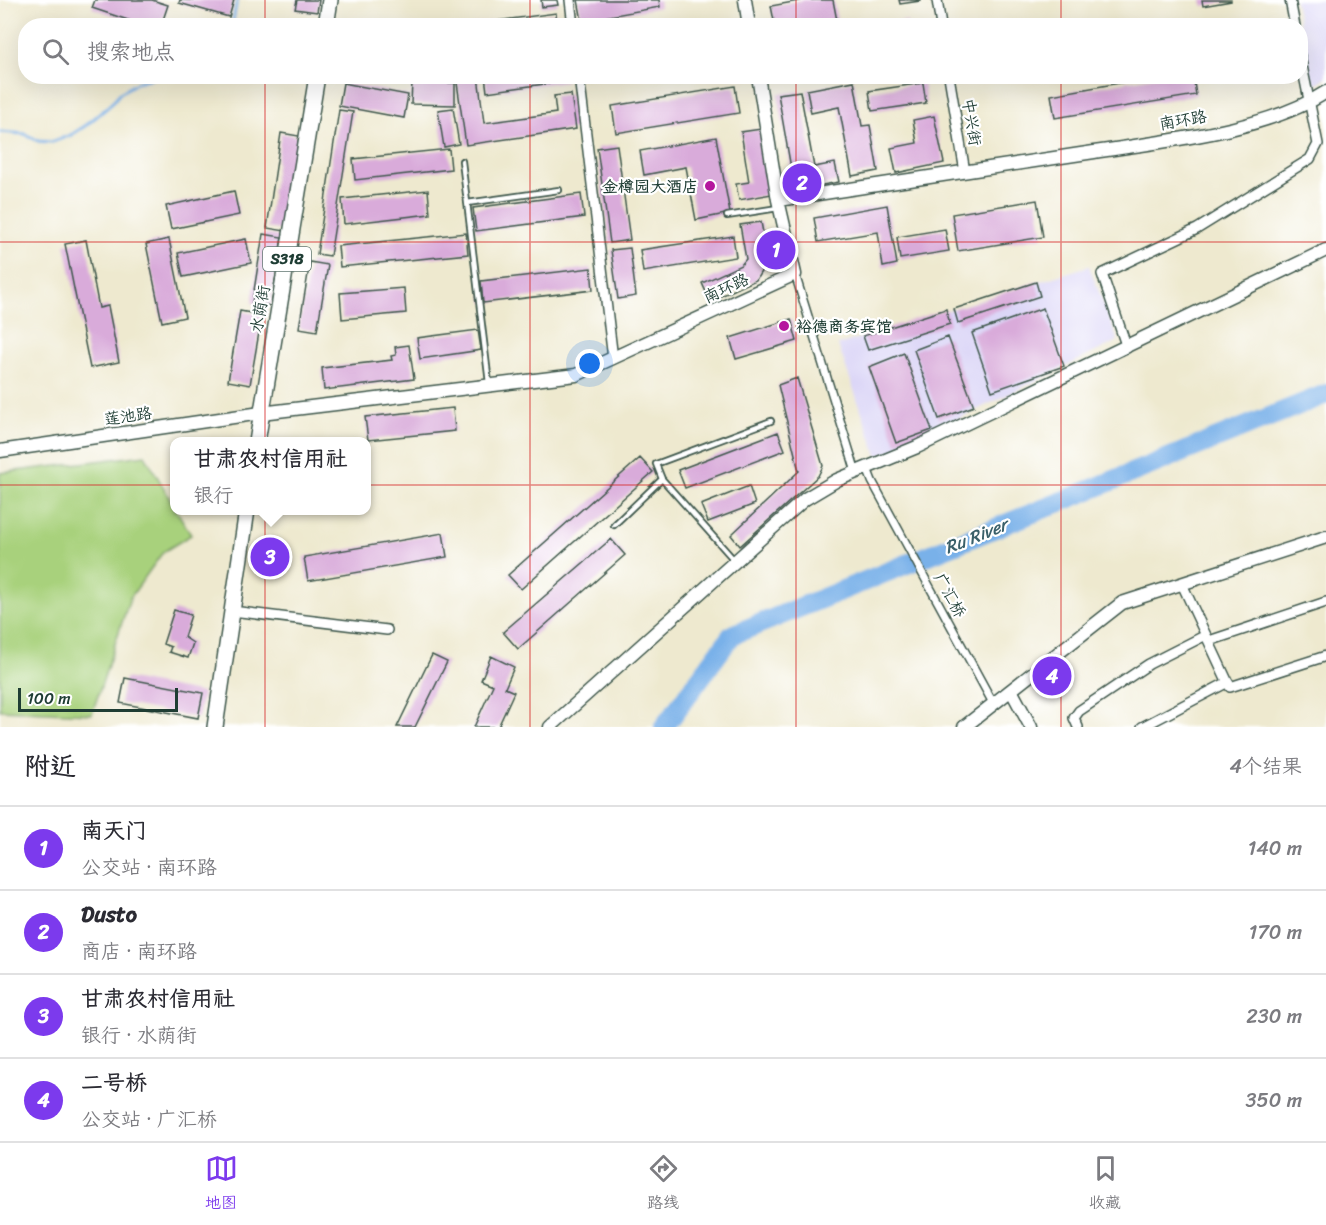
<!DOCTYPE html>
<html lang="zh">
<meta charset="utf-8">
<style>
:root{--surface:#fff;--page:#f2f2f3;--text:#2b2b33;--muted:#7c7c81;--line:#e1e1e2;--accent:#7c3aed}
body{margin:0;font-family:Sriracha,"LXGW WenKai TC",sans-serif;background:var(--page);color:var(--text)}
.scale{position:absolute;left:18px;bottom:15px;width:160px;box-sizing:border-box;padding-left:6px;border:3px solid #1f3d34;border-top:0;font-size:16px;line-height:21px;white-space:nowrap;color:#1f3d34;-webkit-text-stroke:4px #fff;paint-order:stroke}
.you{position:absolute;left:590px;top:364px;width:21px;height:21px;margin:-15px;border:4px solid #fff;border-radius:50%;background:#1a73e8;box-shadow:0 0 0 9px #1a73e833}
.badge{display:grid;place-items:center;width:39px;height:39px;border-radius:50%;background:var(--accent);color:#fff;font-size:20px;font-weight:700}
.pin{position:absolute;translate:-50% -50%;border:3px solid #fff;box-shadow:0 2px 6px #0006}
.popup{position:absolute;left:170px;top:437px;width:201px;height:78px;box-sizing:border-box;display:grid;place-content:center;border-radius:12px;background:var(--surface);filter:drop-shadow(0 2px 4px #0005);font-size:20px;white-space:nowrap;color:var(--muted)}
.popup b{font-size:22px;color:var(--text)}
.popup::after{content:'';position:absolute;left:50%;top:100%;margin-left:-12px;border:12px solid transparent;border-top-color:var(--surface)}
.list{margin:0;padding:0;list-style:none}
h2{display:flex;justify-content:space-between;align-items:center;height:78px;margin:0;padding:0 24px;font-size:26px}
h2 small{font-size:20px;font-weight:400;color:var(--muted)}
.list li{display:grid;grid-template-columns:39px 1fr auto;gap:18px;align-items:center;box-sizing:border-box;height:84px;padding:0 24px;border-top:2px solid var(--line)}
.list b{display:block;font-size:22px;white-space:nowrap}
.list p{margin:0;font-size:20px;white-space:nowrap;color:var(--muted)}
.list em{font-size:20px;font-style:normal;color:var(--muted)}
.icon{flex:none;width:33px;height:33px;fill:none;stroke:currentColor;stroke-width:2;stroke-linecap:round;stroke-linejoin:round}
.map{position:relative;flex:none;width:1326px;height:727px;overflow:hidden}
.search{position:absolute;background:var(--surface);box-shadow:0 6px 24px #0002;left:18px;right:18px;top:18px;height:66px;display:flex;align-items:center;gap:15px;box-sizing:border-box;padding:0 21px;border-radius:24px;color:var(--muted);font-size:22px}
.sheet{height:414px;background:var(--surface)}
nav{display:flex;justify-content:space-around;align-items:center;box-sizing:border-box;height:84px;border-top:2px solid var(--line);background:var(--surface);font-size:16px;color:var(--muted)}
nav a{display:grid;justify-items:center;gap:3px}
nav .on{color:var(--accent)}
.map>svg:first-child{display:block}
.built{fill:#dbd6f7}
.green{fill:#a8d17c;stroke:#648758;stroke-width:1.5}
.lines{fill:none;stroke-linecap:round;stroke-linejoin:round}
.stream{stroke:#79b1e9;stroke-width:3}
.river{stroke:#79b1e9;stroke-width:20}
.building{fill:#d9abda}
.service-casing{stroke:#3e574b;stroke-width:8}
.pedestrian-casing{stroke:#3e574b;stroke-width:10}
.minor-casing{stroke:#3e574b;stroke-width:12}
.tertiary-casing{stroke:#3e574b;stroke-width:15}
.primary-casing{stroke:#3e574b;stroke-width:18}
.service{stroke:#fff;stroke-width:4.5}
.pedestrian{stroke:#fff;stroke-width:7}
.minor{stroke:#fff;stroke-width:9}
.tertiary{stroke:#fff;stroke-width:12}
.primary{stroke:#fff;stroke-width:15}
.grid{fill:none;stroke:#d62828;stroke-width:1.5;stroke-opacity:0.55}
.poi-dot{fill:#b5179e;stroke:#fff;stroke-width:2}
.labels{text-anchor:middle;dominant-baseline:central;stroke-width:4.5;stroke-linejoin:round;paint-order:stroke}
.shield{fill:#fff;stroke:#627771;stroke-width:1.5}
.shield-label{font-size:15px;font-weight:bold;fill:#1f3d34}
.street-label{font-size:16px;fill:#1f3d34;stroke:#fff}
.poi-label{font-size:16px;font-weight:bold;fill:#1f3d34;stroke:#fff;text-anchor:end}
.water-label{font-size:18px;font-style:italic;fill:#3a606a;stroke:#fff}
</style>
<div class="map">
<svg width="1326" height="727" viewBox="0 0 1326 727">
<rect width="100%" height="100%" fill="#fff"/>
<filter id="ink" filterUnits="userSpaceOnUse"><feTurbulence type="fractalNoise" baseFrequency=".0167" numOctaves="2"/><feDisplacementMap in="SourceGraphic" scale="12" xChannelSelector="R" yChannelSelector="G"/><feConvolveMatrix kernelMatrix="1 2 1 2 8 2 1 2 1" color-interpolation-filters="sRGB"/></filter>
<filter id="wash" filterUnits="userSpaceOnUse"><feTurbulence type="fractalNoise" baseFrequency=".008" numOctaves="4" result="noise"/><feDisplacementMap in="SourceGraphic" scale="24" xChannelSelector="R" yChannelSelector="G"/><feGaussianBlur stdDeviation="1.35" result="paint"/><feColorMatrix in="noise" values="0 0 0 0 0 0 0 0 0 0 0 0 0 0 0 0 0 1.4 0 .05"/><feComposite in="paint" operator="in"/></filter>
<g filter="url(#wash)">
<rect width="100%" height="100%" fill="#eee9cf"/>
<path class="built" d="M1295,0H1326V77L1311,88Z
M1089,266L1118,341L878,458L838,345Z"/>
<path class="green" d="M145,455L174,506V510L177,511L191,535L163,552L130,598L92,714L0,710V473Z"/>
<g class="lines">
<path class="stream" d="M232,26L237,0
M0,132L25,134L38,141L52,142L71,135L85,126L109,106L120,93L138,82L158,76"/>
<path class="river" d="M664,727L732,635L1326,394"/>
</g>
<g id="blocks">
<path class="building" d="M95,0H152L168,5L161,26H146L92,8Z
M180,0H234L229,17L179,3Z
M297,0H319L317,12L295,9Z
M541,0H557L558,5L542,7Z
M578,0H659L660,7L582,21Z
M804,0H833L838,26H775L771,6Z
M899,0H920V1L900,4Z
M1202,0H1231V1L1203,6Z
M556,13L557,26H473V24Z
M907,21V26H887V24Z
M456,76H478L484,123L556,113L554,96L571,94L576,129L466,145Z
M485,76H566V81L487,92Z
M1159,76H1193L1196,95L1055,118L1051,95Z
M854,81L862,126L870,125L878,171L852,176L839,107L811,113L807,90Z
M412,82L455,83V105L411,104Z
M343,83L408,95L404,118L339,106Z
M923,83L926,103L872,111L869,91Z
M735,86L739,113L616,133L612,106Z
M800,91L814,167L835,163L839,182L800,189L793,180L778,94Z
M453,108L459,144L444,147L438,110Z
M339,110L353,112L330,256L317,254Z
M934,116L944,163L896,173L891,148L917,143L913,120Z
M761,129L772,194L739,200L736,184L749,182L741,132Z
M281,133L299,136L285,231L267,228Z
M716,137L730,213L696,220L686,167L644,175L640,151Z
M617,145L630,240L610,243L597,148Z
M449,149L451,169L355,180L353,159Z
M428,190L430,214L344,224L342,199Z
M234,191L239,215L171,229L166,206Z
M581,194L584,217L476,231L473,208Z
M1037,200L1043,237L958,251L952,214Z
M887,205L897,264L883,267L878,232L818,242L814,218Z
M761,222L768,260L756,280L710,301L702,283L741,265L746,259L740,225Z
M945,229L949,251L900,259L897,237Z
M466,233L468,254L340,267L338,246Z
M263,234L282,237L271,306L252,303Z
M733,236L736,257L643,272L640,250Z
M169,239L185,317L162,322L146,244Z
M246,239L251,263L183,277L178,253Z
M86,240L99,308L108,306L119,362L90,368L65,244Z
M630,248L636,296L618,299L611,250Z
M310,262L328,265L317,331L299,328Z
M591,268L593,290L483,303L481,281Z
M1036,282L1040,296L958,323L954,309Z
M404,288L406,313L342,319L340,293Z
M1043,308L1064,366L992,391L972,333Z
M946,309L950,324L868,350L863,336Z
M240,311L262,315L250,385L228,381Z
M791,319L797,341L736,359L730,338Z
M478,330L481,350L420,359L417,338Z
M948,337L974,406L939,419L914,350Z
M409,345L414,379L324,390L322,368L392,360L391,356L396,355L395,347Z
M904,353L932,430L896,443L869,367Z
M797,378L823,466L818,476L740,546L731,535L799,471L778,385Z
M453,408L455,431L368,440L365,417Z
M778,432L785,450L685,488L678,470Z
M640,458L653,472L521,589L508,575Z
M749,486L755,504L708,522L701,505Z
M443,533L447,557L308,581L304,557Z
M611,539L625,555L518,649L503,632Z
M174,610L191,615L184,637L193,643L188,658L169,652L171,647L163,644Z
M432,655L447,662L415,727H397Z
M491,656L514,667L505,688L514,692L498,727H474L493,685L481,680Z
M125,678L203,693L198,718L120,703Z"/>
</g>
</g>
<g filter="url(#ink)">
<use href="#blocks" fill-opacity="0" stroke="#3e574b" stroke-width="1.5"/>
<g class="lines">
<g class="service-casing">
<path id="service" d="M462,161L489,383
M467,203L559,190
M727,216L778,208
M614,525L662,479
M735,561L662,479L656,464L771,421"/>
</g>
<g class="pedestrian-casing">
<path id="pedestrian" d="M795,274L856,472
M867,468L872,481L993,703"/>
</g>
<g class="minor-casing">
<path id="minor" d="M570,0L573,26
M937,0L941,26
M1290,0L1295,26
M579,76L613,359
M949,76L965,172
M1127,348L1102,274L1197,229L1310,159L1318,144L1300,56
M1182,584L1230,687L1326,656
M232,611L387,630
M1209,641L1326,602
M1078,727L1074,718L1079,711L1149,664L1206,635
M1142,727L1228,682"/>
</g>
<g class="tertiary-casing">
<path id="tertiary" d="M745,0L749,26
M778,200C883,184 989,168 1094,152C1164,141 1267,131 1326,92
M0,451L261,413L576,375L795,274L778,200L758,76
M1011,690L1031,727
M550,727L805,499L837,480L917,447L1326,250
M964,727L1122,603L1326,537"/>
</g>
<g class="primary-casing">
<path id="primary" d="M326,26L330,0
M257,442L317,76
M215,727L247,510"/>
</g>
<use href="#service" class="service"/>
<use href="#pedestrian" class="pedestrian"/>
<use href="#minor" class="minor"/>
<use href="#tertiary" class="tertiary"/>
<use href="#primary" class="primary"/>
</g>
</g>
<path class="grid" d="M265,0V26M530,0V26M796,0V26M1061,0V26M265,76V727M530,76V727M796,76V727M1061,76V727M0,242H1326M0,485H1326"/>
<g class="poi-dot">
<circle cx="710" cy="186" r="6"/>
<circle cx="784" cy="326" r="6"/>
</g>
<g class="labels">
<rect class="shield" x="263" y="247" width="48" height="24" rx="4.5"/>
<g class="shield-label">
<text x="287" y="259">S318</text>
</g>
<g class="street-label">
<text transform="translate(1183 120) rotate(-10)">南环路</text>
<text transform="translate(972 122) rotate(81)">中兴街</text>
<text transform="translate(726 288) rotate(-25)">南环路</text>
<text transform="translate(260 309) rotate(-80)">水荫街</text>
<text transform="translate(128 416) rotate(-8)">莲池路</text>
<text transform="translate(950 595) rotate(61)">广汇桥</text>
</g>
<g class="poi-label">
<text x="698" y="186">金樽园大酒店</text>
<text x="796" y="326" text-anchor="start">裕德商务宾馆</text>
</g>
<g class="water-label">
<text transform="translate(976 536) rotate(-22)">Ru River</text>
</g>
</g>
</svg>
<div class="scale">100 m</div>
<div class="you"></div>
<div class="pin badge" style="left:776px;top:250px">1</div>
<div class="pin badge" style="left:802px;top:183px">2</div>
<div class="pin badge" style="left:270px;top:557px">3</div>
<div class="popup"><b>甘肃农村信用社</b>银行</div>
<div class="pin badge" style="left:1052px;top:676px">4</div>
<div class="search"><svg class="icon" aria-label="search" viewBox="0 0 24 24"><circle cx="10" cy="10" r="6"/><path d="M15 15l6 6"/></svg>搜索地点</div>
</div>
<section class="sheet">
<h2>附近<small>4个结果</small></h2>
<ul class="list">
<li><span class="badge">1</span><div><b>南天门</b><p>公交站 · 南环路</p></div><em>140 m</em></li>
<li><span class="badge">2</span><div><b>Dusto</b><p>商店 · 南环路</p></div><em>170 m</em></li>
<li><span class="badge">3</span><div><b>甘肃农村信用社</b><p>银行 · 水荫街</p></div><em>230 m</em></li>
<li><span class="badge">4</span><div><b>二号桥</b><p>公交站 · 广汇桥</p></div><em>350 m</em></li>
</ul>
</section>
<nav>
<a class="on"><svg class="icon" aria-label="map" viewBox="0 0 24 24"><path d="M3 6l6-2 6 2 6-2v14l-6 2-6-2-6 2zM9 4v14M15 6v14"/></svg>地图</a>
<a><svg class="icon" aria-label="directions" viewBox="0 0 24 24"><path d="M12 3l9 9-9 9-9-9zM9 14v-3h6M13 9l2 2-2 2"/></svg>路线</a>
<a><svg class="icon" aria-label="saved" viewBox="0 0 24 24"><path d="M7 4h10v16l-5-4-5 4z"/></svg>收藏</a>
</nav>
